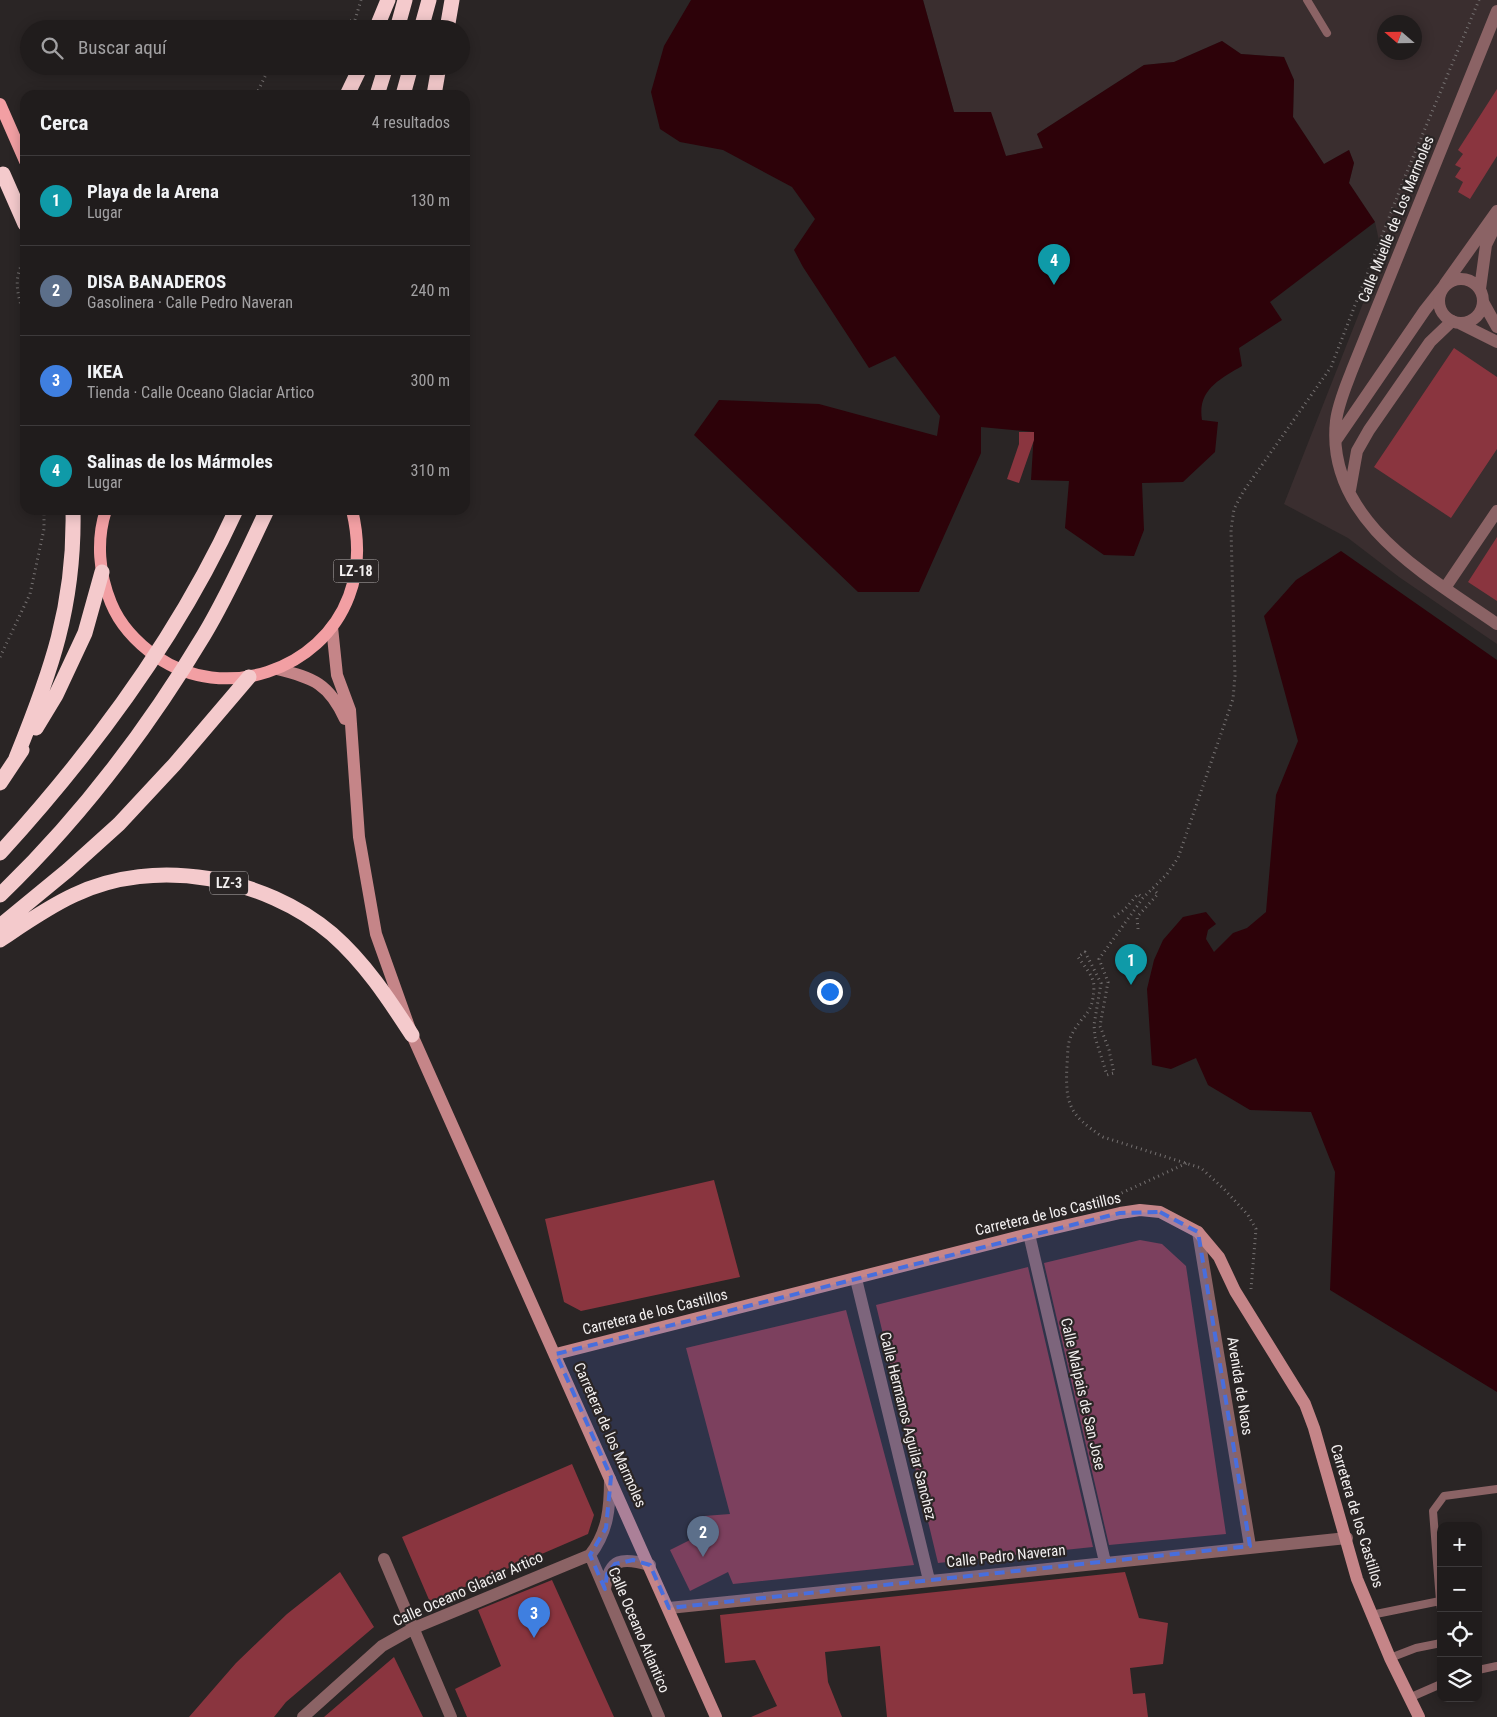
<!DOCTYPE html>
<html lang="es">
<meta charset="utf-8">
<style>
:root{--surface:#201c1c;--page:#2d2929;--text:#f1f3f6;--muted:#a2a1a3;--line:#3d3a3b;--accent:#d93025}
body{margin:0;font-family:"Roboto Condensed",sans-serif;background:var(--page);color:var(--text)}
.controls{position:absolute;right:15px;bottom:15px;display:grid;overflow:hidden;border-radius:10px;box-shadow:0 2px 12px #0003}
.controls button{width:45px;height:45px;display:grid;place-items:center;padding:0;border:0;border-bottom:1px solid var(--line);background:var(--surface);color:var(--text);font:25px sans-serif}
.compass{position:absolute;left:1377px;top:15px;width:45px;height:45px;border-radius:50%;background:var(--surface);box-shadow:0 2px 12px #0003;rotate:290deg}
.you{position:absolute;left:829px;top:991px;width:18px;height:18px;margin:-12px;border:4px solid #fff;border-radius:50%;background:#1a73e8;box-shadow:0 0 0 8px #1a73e833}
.badge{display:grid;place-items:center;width:32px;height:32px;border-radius:50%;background:var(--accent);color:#fff;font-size:16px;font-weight:700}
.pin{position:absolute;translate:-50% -41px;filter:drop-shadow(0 1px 2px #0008)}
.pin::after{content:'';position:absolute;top:26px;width:18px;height:15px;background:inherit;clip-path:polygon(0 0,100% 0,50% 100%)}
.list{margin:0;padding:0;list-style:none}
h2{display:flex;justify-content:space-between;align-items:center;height:65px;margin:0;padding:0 20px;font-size:21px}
h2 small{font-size:16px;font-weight:400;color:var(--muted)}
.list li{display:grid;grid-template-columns:32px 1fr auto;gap:15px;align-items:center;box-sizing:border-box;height:90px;padding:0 20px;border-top:1px solid var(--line)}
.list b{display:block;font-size:19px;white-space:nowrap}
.list p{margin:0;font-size:16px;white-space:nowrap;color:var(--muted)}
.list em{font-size:16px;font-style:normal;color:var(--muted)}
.icon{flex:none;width:28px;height:28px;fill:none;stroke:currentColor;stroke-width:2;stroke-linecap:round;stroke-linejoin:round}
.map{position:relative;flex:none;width:1497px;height:1717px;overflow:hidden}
.search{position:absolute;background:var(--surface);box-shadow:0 2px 12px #0003;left:20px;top:20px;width:450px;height:55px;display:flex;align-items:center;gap:12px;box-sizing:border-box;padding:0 18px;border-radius:28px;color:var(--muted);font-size:19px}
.panel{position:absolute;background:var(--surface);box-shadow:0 2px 12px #0003;left:20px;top:90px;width:450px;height:425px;border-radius:15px}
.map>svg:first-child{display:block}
.built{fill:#3a2e2f;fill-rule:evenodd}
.water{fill:#2d0209}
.building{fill:#8a353f}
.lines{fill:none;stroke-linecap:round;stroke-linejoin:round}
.path{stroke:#757171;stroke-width:3;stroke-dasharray:1 4;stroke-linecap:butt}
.service{stroke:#8b6365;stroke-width:8}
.minor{stroke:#8b6365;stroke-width:12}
.tertiary{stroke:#8b6365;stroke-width:12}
.secondary{stroke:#c58588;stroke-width:12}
.primary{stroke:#f29fa3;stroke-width:12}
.motorway{stroke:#f4cacc;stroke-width:15}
.marked{fill:#486edd;fill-opacity:0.2;stroke:#486edd;stroke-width:4;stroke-dasharray:10 6;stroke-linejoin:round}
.labels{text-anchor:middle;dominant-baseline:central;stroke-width:4.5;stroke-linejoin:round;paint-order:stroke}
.shield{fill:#2a2525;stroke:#b7b3b3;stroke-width:1}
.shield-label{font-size:14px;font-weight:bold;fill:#f3f0f0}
.street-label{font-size:15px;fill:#f3f0f0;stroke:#2a2525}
</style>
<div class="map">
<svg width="1497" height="1717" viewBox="0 0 1497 1717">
<rect width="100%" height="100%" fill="#2a2525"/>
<path class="built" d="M923,0H1497V644L1399,577L1348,538L1284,504L1382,255L1375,222L1349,183L1354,163L1349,150L1324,164L1293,117L1294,80L1284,57L1241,54L1222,41L1174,62L1144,65L1037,134L1043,148L1006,156L954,112ZM1384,22H1414V52H1384Z"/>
<path class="water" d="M691,0H923L954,112H991L1006,156L1043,148L1037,134L1144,65L1174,62L1222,41L1241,54L1284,57L1294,80L1293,117L1324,164L1349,150L1354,163L1349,183L1375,222L1270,302L1282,320L1239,348L1242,366C1220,379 1197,390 1202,420L1218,422L1215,452L1183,482L1142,483L1144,530L1134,556L1104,555L1065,528L1069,481L1031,480L1034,432L981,427V453L919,592H858L694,435L719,400L819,404L937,436L940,416L895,356L869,368L803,267L794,250L815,219L792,187L723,150L680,142L660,129L651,92L664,46Z
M1341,551L1497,660V1392L1330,1290L1335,1172L1311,1112L1250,1110L1208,1085L1196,1058L1171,1069L1152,1065L1147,989L1154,960L1163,940L1183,917L1206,912L1216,924L1208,930L1206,939L1214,952L1233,933L1247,928L1266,912L1276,795L1298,741L1264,616L1296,580Z"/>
<path class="building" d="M1497,89V156L1470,199L1458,192L1463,182L1455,177L1461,168L1455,165L1463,154L1458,150Z
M1454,348L1497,377V449L1451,518L1374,467Z
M1019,432H1034V440L1019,483L1007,479L1019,444Z
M1497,537V601L1468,582Z
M714,1180L740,1277L581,1311L564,1302L545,1219Z
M1140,1240L1162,1244L1186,1266L1226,1534L1109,1545L1044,1263Z
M1028,1267L1093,1547L938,1563L876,1305Z
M846,1310L914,1565L733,1584L728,1572L690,1591L670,1550L710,1530L704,1516L730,1514L686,1348Z
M572,1464L594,1515L588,1534L430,1602L402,1537Z
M340,1572L374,1627L286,1702L274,1717H189L236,1663L287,1614Z
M1125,1572L1139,1618L1168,1623L1163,1664L1130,1668L1133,1694L1145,1693L1148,1717H887L880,1646L825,1652L828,1682L842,1717H751L777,1706L755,1660L725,1663L720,1615Z
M552,1580L614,1717H467L455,1689L501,1666L478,1610Z
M394,1657L423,1717H324Z"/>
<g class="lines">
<path class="path" d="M311,29L355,20L361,0
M256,95L270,66
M25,259C11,281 19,296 25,320
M0,657L30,594L44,529V510
M1114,917L1124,910L1138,894L1143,898
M1138,929L1137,917L1158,894L1153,889
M1115,1202L1113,1197L1187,1163
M1251,1289L1256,1229L1248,1215L1224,1189L1201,1168L1103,1137C1069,1115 1065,1104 1067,1064C1068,1054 1067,1043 1072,1034C1083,1013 1093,1016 1094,987C1094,976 1084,966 1078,957L1085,952L1101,983L1094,1025L1095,1037L1107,1075L1114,1073L1109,1050L1100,1026L1108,982L1099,959L1143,898L1167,874L1178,858L1233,699L1235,676L1231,530L1234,509L1243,492L1331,367L1406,174L1479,0"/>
<path class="service" d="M1307,0L1327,33
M1440,1601L1433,1511L1444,1496L1497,1489
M1371,1615L1440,1601L1441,1609
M1390,1658L1416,1648L1441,1643
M1478,1670L1497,1666
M1409,1698L1441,1684"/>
<path class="minor" d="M1497,11L1352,370C1346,386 1338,404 1336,421C1325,520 1428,576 1497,624
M1336,440L1425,310L1444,286
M1350,490L1357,451L1369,430L1430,342L1452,321
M1445,588L1497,511
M1198,1232L1250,1546
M1029,1234L1105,1562
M856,1279L929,1580
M590,1555L659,1717
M384,1559L451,1717
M605,1589C609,1558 622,1557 650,1565
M669,1608L1347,1538
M303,1717L382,1646L414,1628L590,1555C608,1532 610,1508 610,1479"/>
<path class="tertiary" d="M1439 301a22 22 0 1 1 44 0a22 22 0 1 1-44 0Z
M1445,284L1497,211
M1480,289L1486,245L1497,222
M1483,302L1497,327
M1459,323L1497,342"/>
<path class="secondary" d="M332,627L337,675L350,710L359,837L376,934L412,1035L716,1717
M277,669C314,678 329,684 345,719
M556,1354L1029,1234L1120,1213L1140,1210L1160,1212L1198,1232L1219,1257L1235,1291L1305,1404L1314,1428L1357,1579L1390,1658L1419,1717"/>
<path class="primary" d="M0,104L25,161
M106,510C96,540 99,574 111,603C120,625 137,643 157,657C224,703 321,671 349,596C360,567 359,539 352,510"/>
<path class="motorway" d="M376,29L388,0
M397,29L405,0
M421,29L429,0
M447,29L452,0
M347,95L361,66
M377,95L386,66
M403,95L411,66
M434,95L439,66
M3,174L25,224
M36,728L56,695L85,633L102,572
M16,758C51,672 75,605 73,510
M0,783L22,750
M0,853C94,750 178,637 236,510
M0,895C79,819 147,730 204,635C228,595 247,552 267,510
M0,926L68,870L119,824L174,765L249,677
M0,940C24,924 48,907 74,895C155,856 265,877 332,934C365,963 388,998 412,1035"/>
</g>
<path class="marked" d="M1160,1212L1198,1232L1250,1546L669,1608L650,1565L633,1560L615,1564L607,1574L605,1589L590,1555L606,1528L611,1477L556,1354L1120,1213Z"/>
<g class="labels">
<g class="shield">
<rect x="333.5" y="559.5" width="45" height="23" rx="4"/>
<rect x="210" y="871.5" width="38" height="23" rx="4"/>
</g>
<g class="shield-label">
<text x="356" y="571">LZ-18</text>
<text x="229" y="883">LZ-3</text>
</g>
<g class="street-label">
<text transform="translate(1396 219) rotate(-68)">Calle Muelle de Los Marmoles</text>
<text transform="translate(1048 1214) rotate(-13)">Carretera de los Castillos</text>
<text transform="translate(655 1312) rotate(-14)">Carretera de los Castillos</text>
<text transform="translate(1240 1386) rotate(81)">Avenida de Naos</text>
<text transform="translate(1083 1394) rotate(77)">Calle Malpais de San Jose</text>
<text transform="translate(908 1426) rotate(76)">Calle Hermanos Aguilar Sanchez</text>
<text transform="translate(610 1435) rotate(66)">Carretera de los Marmoles</text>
<text transform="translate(1357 1516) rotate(73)">Carretera de los Castillos</text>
<text transform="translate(1006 1556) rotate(-6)">Calle Pedro Naveran</text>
<text transform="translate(468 1589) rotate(-24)">Calle Oceano Glaciar Artico</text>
<text transform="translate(639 1630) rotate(67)">Calle Oceano Atlantico</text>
</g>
</g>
</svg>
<div class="controls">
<button>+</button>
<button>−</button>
<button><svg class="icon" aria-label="locate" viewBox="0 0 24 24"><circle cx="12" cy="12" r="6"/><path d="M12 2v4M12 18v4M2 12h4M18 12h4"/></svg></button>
<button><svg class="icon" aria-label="layers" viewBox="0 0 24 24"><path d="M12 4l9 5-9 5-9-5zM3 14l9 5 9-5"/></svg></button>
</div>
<svg class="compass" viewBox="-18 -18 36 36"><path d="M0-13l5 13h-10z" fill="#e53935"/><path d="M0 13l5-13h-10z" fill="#a2a1a3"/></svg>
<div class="you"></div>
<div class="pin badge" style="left:1131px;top:985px;background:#0f9aa8">1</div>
<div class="pin badge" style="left:703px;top:1557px;background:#5c6f8a">2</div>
<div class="pin badge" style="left:534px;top:1638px;background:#3f7fe0">3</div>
<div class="pin badge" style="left:1054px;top:285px;background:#0f9aa8">4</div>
<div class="search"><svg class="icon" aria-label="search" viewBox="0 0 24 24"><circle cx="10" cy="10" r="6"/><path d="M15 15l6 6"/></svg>Buscar aquí</div>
<section class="panel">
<h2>Cerca<small>4 resultados</small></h2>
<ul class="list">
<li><span class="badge" style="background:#0f9aa8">1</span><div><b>Playa de la Arena</b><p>Lugar</p></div><em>130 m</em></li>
<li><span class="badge" style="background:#5c6f8a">2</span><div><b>DISA BANADEROS</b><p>Gasolinera · Calle Pedro Naveran</p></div><em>240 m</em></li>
<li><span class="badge" style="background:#3f7fe0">3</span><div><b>IKEA</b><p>Tienda · Calle Oceano Glaciar Artico</p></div><em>300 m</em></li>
<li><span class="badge" style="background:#0f9aa8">4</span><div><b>Salinas de los Mármoles</b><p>Lugar</p></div><em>310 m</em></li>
</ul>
</section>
</div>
